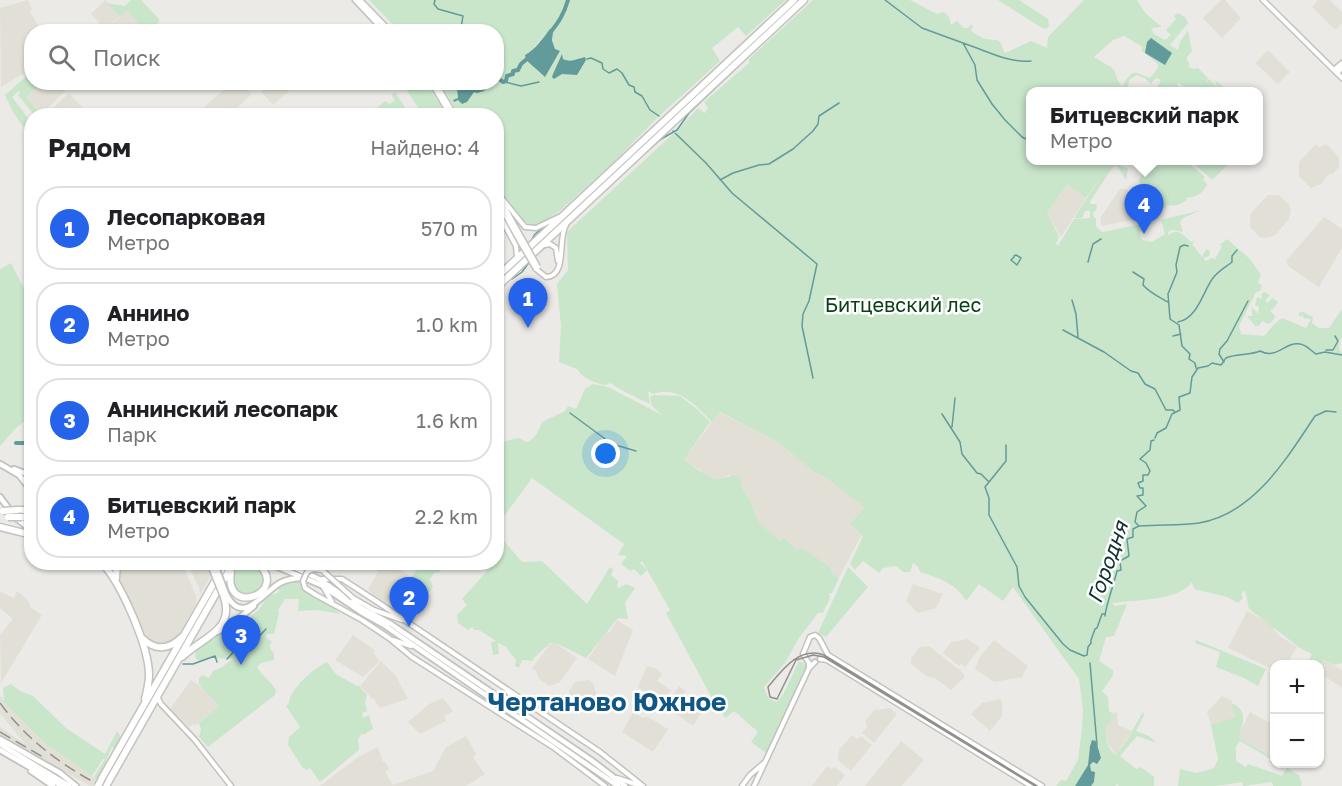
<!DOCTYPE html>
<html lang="ru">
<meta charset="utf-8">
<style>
:root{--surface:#fff;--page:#f2f2f2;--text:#202124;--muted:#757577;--line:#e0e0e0;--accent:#2563eb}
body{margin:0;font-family:"Golos Text",sans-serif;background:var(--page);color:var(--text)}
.controls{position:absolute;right:18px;bottom:18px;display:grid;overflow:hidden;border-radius:12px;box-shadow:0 2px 4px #0004}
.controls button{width:54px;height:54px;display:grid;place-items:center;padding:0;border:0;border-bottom:2px solid var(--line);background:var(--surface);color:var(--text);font:30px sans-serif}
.you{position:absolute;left:606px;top:454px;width:21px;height:21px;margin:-15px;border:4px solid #fff;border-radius:50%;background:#1a73e8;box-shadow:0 0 0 9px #1a73e833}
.badge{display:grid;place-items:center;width:39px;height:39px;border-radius:50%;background:var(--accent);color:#fff;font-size:20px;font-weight:700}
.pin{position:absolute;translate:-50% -50px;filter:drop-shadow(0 2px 3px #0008)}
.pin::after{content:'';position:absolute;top:32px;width:21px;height:18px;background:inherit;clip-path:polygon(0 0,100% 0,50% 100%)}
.popup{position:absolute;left:1026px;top:87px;width:237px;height:78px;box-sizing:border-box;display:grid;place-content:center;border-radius:12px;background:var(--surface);filter:drop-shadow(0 2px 4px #0005);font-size:20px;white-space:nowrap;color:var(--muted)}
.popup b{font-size:22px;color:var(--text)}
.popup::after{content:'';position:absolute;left:50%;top:100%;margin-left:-12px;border:12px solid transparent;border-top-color:var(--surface)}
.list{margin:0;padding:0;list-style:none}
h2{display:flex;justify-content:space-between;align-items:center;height:78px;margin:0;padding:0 24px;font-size:26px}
h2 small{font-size:20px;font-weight:400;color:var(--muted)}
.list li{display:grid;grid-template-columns:39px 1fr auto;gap:18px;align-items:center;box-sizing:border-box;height:84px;margin:0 12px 12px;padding:0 12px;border:2px solid var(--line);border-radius:24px}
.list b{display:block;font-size:22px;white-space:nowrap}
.list p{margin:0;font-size:20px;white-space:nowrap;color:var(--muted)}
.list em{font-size:20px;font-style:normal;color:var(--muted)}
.icon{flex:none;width:33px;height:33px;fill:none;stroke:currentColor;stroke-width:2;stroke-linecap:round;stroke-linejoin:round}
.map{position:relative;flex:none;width:1342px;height:786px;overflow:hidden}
.search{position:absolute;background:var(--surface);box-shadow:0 2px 4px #0004;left:24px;top:24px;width:480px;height:66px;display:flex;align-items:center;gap:15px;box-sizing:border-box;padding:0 21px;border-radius:24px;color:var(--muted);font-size:22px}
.panel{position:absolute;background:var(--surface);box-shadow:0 2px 4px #0004;left:24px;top:108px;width:480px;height:462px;border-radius:24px}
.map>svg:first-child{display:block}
.built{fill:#e2e0d6}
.green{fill:#c9e6cb;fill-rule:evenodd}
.water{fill:#639b9b}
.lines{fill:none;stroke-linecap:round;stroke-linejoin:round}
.stream{stroke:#639b9b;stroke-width:1.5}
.river{stroke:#639b9b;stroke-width:4}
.secondary-casing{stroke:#c2c2be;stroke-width:7}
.primary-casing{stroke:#c2c2be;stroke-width:8}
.highway-casing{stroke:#c2c2be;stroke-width:9}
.secondary{stroke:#fff;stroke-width:4}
.primary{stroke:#fff;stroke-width:4.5}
.highway{stroke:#fff;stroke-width:6}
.tram{stroke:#91908e;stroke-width:1.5}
.rail{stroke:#91908e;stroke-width:1.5;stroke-dasharray:12 6;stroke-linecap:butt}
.secondary-bridge-casing{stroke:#c2c2be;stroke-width:7;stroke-linecap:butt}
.primary-bridge-casing{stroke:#c2c2be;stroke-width:8;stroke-linecap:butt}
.highway-bridge-casing{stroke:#c2c2be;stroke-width:9;stroke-linecap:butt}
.secondary-bridge{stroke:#fff;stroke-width:4}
.primary-bridge{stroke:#fff;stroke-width:4.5}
.highway-bridge{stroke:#fff;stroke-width:6}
.labels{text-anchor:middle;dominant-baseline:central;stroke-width:5;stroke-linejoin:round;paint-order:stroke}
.park-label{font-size:20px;fill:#0a4015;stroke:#fff}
.water-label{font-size:21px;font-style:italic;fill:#112f2f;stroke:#fff}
.district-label{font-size:26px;font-weight:bold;fill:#105785;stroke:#fff}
</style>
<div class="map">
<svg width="1342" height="786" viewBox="0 0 1342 786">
<rect width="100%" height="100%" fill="#ebeae7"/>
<path class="built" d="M28,0L32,10L30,11L41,31L32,32L31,69L1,87L0,8Z
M105,0L120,16L105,29L91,14Z
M1221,0H1225L1241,18L1222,38L1203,18Z
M1318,0H1330L1342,12V23L1337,29H1334L1312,7Z
M127,11L145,30L148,31L108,32L106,29Z
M1268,50L1290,72L1278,84L1255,63Z
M44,83H60L65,91L42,114L26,97Z
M235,83H242L252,94L229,115L195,116L217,95Z
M270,83H290L293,87L273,105L261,92Z
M69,93L83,108L75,115H56L51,110Z
M1316,144L1319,147L1326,144L1339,157V167L1332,175L1330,173L1321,184L1311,188L1299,176V162Z
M1067,185L1086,198L1061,237L1047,213Z
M1120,189H1126L1148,211L1145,217L1102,226L1100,218Z
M1268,195H1279L1289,204L1291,210L1289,219L1274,236L1267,238L1260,237L1250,227V214Z
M1324,217L1342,229V248L1319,287L1288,266L1286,261Z
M719,412L779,443L814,472L826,478L865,508L850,523L862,534L839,578L833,574L829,566L802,549L798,552L779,542L758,521L750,500L740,485L729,475L720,480L709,478L702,471L684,460Z
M119,563H182L196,596V604L180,634L173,640L159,645L153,643L142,635L119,578Z
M187,563H219L200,594L199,588Z
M381,563H395L397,567L408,575L385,603L373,595L368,589L378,572L376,570Z
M913,584L943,594L936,608L918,613L906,601Z
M0,591L14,598L16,591L21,594L29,602L30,607L42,615L1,683L0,635L13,619L0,608Z
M1247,611L1271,624L1278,635L1297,647L1287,664H1274V670L1228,648Z
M617,620L633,630L615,676L588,659L605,633L610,632Z
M353,635L375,650L373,653L380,661L363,677L335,660Z
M968,639L980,648L965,667L961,664L959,666L943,653L951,642Z
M994,640L1028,666L1022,677L994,682L975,669L979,658Z
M550,644H557L577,658L560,682L550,686L539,679L536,671L532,668Z
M929,646L961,671L965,677L951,690L935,678L928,677L911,664V658L920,647Z
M1324,660L1342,670V688L1320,673V667Z
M381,661L396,676L408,699L380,708L373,698L368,700L371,697L360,686Z
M647,666L655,668L662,674L657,681L671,690L662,703L638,687Z
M191,680L206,690L219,706L195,726L194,724L189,727L170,709Z
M589,680L593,683L599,701L593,709L586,704L578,706L571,701L569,691L575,682Z
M679,686L686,691L683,695L684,699L701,709V713L693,726L671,710H667L666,706Z
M0,696L47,745L98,780L94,786H90L0,735V727L25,744L0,713Z
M1222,696L1232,701L1235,717L1211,725L1207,712Z
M443,698L453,711L444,716L446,721L420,734L408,722L429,704Z
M999,699L1002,701V716L990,731L971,714L982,703Z
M890,708L897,714L874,743L862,733L867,727L865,721L874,710Z
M633,712L643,718L648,717L668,729L653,752L622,732Z
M1117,712L1118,725L1132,731L1116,755L1108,744L1106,731L1107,724H1111L1112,713Z
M1250,712L1274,725V758L1237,738Z
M852,735L857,739L861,736L872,745L851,771L838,760L839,750Z
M466,736L476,754L473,757L485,774L466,786H320L358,757L378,747L383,762H385L389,769L385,772L393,785L433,771L446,747Z
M901,741L924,760L902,786H865Z
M827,766L832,769L834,767L845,775L837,786H812Z"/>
<path class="green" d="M131,0H141L159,19V22L149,31L145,30L127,11L120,17L107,3L125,6Z
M369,0H786L746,36L738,27L712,48L720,61L656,119L614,162L560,211L544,221L532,226C521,221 499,195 497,183C493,163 497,136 496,116L459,115L440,83L496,82V32L399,31ZM548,32L552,35L555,49L560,52L544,77L526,60L525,55C535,49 539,40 548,32Z
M813,0H910L937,14L944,12L949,17L951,25L957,21L964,28H968L971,24L973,26L971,31C975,33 981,38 986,39C1001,41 998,37 1005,53L1031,41L1047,48L1048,37L1084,0H1137L1146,14L1162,27L1151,28L1154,34L1165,40L1171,35L1166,30L1176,19L1174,16L1178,13L1185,17L1188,23L1170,45L1178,50L1180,42L1188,30L1192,51L1186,58L1189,63V67L1194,69L1198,68L1208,78L1206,83L1209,79L1217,87L1215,80L1228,91H1196V89H1192L1190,91L1178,83L1177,85L1186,91H1157L1156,89L1161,80L1156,78L1151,84L1146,79L1137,75L1129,80L1128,91L1030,92V160L1120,161L1121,166L1128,168L1126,180L1118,167L1115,166L1112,168L1090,202V204H1097L1096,211L1093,212L1094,218H1096V226L1102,232L1152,222L1153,223L1142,228L1143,230L1139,232L1142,240L1152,242L1165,234L1161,220L1201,210L1183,218L1180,222L1183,232L1172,230L1168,232V235C1178,228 1183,234 1191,242L1196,239L1192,244L1202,257L1206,249L1210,251L1209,256L1203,258L1206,261L1211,258L1215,259L1222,246L1219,245L1227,239L1250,259L1261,275L1258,282L1262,286L1260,291L1256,292L1239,326L1241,334L1264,336C1268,331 1278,320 1282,318L1306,328L1311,319L1303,318V314L1301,317L1298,315L1300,312L1302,313L1301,311L1313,317L1312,323L1319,328H1329L1342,309V339H1340L1339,349L1342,353V663L1334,665L1324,660L1320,667V664H1307L1312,654L1300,648L1249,609L1245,590L1241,594L1243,598L1238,603L1227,597L1194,589L1192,582C1179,601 1133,600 1112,603L1115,606L1127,604L1114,636L1106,637L1099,661L1113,670V676L1102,691L1108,697L1109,711L1112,713L1111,724L1107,725C1105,735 1106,749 1116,755L1127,740L1143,712L1144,715L1136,731L1149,736L1157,743L1137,736L1120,756L1136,769L1141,767L1154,777V786H1119L1117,784L1115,786H1091L1094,782L1090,769V765L1101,758L1096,741L1092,740L1090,746L1088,765L1075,786H1056L1061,780L1066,781L1078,760L1082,727L1083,710L1079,679L1013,587L1003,601L979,584L966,601C956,583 938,578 920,572L918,567L913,563L910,572H903L896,566L883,568L879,573L863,561L855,570L850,564L863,536L850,523L865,508L826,478L814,472L779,443L720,412L712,422C696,406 678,385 654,394L648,391L650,404L623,391L610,383L606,385C596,384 582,378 577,369L559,362L561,326L557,284L568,270L567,232L676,131L698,108L705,113L708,108L704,102L749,63V59ZM1124,36L1143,47L1141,50L1157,63L1158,68L1150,78C1132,72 1135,67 1122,86L1118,81L1114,69L1094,57L1113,40ZM1102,175L1074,218H1082L1085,211H1090V218L1074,219L1059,244L1060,246L1056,244L1059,236L1047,213L1067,185L1086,198Z
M998,0H1019L1048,19L1049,26L1046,29L1042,28Z
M28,75L27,78L31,83H43L26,97L42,115H34L18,95L20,92L19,91L12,97L31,122V129L28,134L13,112L5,95Z
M402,83H426L447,115H423Z
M395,92L410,115H369L385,101L390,104L395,100L391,95Z
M1142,161H1186L1205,177L1203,179L1207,185C1202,194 1197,197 1186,198L1187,200L1178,205L1166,206V208L1156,211L1152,208L1156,202L1154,196L1138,181L1142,175Z
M1191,161H1232L1212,180Z
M11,263L31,302V416L16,428L0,446V269Z
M1264,292L1270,295L1265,301L1268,303L1272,298L1278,302L1273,309L1270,310L1275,316V318L1269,324L1262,321L1259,326H1255L1247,316H1252V307L1258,314L1259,307L1255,305L1257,297L1262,299L1261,295Z
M593,384L608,387L662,415L652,406L650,397L653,395L680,396L698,410L710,422L684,460C692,465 711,480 718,479C725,479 729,475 737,476L742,481L740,485L750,500L758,521L779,541L784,538L798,551L802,548L829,566L833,574L839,578L832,593H829L830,598L823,613H818L799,638L785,663L764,687L768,698L776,702L783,695L799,661L808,665L766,753L751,742L758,732L734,711L726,718L718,709L666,613L670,610L642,561L640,563L647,570L641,576L634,569L630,571L621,564L627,556L618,555L624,544L532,478L497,526V449L505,441L519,438L526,442C535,440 539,430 542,422L565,411L568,406L576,409L585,389Z
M497,533L522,562L542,561L587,604L610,567L613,569L611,575L618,581L617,587L619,588L626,584L635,588L625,603L628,619L618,618L586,658L558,644L550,643C543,651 538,652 532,661L522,660L519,668L515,666L516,660L505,646L498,643L499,654L493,655L491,642L496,641L479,630H474L472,627L468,630L458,623L457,615L467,605L462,599L494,563L496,562L499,548L497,547Z
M420,562L446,563L438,573L435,572L430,579L433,587L428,594L418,587L401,611L388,600L408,577L413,576Z
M237,563C252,563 259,565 265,579L259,593L241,595L233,587V571Z
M848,567L868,587L826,637L818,633Z
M300,580C302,595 314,595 325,601C331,605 335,610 340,614L317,610L298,611L299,599H285L278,610L279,614L274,634H267L266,637L272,642L269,646L274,654V660L261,663L257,667C262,675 272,683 276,690L275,695L208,747L199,737L201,730L199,723L219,706L199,684V678L203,675L209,678L213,671L222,667L233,659L211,658L199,661L195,657L196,650L204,642L237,627L238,624C245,620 255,614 259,609C265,602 268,594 278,593L279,588L283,583L290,584L285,582Z
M1196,640L1266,669L1258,686L1244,678L1216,667L1220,652L1195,643Z
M327,662L336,674L357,686L358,685L367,695L365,702L367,711L362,713L365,727L363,718L369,715L373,729L363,735L362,733L358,739L359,750L320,782L310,768L307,770L303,768L288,745L289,737L300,727L286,706L289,703C289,690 315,667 327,662Z
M11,684L20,691L33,696L66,728L105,754L117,731C123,738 120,742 116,749L112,747L106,760L108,762L98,779L94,777L105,759H103L92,776L47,745L4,702L3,688Z
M1234,704C1248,712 1243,725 1238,738L1274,758V761L1240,741L1236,746V761L1246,767L1248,764C1258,768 1270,771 1282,776L1287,768L1299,775L1302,784L1301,786H1273L1272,782L1243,786L1242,782L1216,786H1178L1180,769L1197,773L1214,768L1218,759L1211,725L1235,717L1232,705Z"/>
<path class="water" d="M550,29L553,32L552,40L555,49L560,51L545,77L526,60L525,55C535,50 543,38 550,29Z
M1151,38L1172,53L1165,65L1145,53L1147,42Z
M562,54L563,59C571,63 576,59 585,57L586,60L577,75L562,74L554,79L552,77L553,74Z
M485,82L488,86L484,91L477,93L474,92L467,102L462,104L458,100L454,102L453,100L458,98L457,87L458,83Z
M1092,740L1096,741L1101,758L1097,764L1093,762L1090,765L1091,771L1095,772L1094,782L1091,786H1075L1088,765L1090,746Z"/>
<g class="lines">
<path class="stream" d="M435,0L434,4L438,9L463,16L461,28L464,32
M885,0L922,28L963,43L975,65L977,80L992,104L1005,120L1022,137L1030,141
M963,43C985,50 1007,63 1031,61
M587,59L591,58L602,63L603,69L609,73L617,69L622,73L629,85L634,87L635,92L642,96L650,110L659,116
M505,82L521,86L539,82
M673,131L706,163L732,193L817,264L809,301L803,314L802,326L813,378
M637,160L661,139L677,130L689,113L735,69
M720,180L733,173L759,165L769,164L793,149L813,131L818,124L819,116L839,103
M531,241L535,234L547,225
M1188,246L1184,245L1180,247L1176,265L1177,272L1168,294L1170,319L1179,325L1182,346L1190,354L1189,359L1195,363L1196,368
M1014,257L1011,260L1017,265L1021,258L1016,255L1014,256
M533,258L544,248L549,246
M1088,262L1093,244L1101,239
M1133,272L1144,279L1143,285C1150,293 1159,297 1168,302
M512,279L522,272L530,261
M1072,300L1076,314L1078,337
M1178,322C1198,318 1203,291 1213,278C1218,271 1226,267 1232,262V256L1237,250
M1063,330L1104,352L1131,371L1138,373L1145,384L1155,389L1166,410H1173L1175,412
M1173,336L1181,334
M1326,350H1333L1338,341L1335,336
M1224,362L1219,354L1220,349L1227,341L1248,301
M570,413L612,444L636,451
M942,414L960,442L962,454L977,473L981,474L989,482L985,487L989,498V515L1017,567L1019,586L1025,597L1063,644L1070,650L1084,656L1087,655L1088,647L1091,643V640L1095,629L1097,628L1102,614H1105
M952,427L955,398
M1155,438L1157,433L1166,428L1172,414L1180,410L1179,397L1190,393L1192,377L1198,368L1208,366L1212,363L1221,365C1223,363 1224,360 1226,358C1233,354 1252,355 1260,351C1277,360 1285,341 1300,344C1307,345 1311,351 1316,354L1325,352L1342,355
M989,482L1006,461V445
M1139,526C1159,524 1180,526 1199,523C1254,514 1287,458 1315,416L1326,411L1336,412
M1105,616C1105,609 1115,580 1117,571L1121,570L1120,561L1129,556L1127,539L1133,537V529L1139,526L1135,522L1137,512L1146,506L1137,496L1143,495V488H1140L1138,483L1143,481V475H1148L1150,471L1146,463L1140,459L1150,450L1151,441L1154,440
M227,659L241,644L253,643L266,629
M1090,663L1097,745
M183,664H193L215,656L217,662"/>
<path class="river" d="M549,34C559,22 564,14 568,0
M496,61L498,63L496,66
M496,69L498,78L503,82L506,81L507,76L513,74V71L518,70L521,64L528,58
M16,443H32"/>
<g class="secondary-casing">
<path id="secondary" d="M355,0L385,32
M360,0L391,32
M1263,0L1342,78
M1334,70L1342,63
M1337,73L1342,68
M431,82L451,116
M435,82L455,116
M496,191L525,227L536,228L559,217
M496,199L522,245
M501,201L524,242
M496,209L516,246L517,257
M545,245L550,244L556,248L558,261
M536,269L546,277C568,276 557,239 566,225
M322,579H342L382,605L600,752L643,786
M324,588L332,602
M316,595L362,620L389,638L412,657L553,747L605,786
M353,598L374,610L402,620
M393,640L411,646
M820,659L827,660L1031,786
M809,668V663L803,654L810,637L815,635L819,638L828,655L1042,786
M507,690L521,711
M158,698L161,704L195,740L231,786
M617,778L641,786
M742,786L750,775L764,763
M754,786L809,668L815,662"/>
</g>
<g class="primary-casing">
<path id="primary" d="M0,464L19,475L32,491
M14,469L32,476
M0,497L15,517L32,531
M266,562L321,585L361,612L384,625L618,786
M283,562L319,579L363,609L391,624L591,760L625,786
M226,594C243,627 262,593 280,583C287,579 295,578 304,578
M217,632L233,623L254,606
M0,739L60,773L76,786
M0,744L69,786
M0,750L62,786
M31,771L53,786"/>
</g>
<g class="highway-casing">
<path id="highway" d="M496,278L794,0
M496,288L804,0
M17,510H32
M22,517L32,518
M0,527L32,535
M101,562C121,582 149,647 149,675C149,683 147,691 145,699
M231,572C223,619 293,592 256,562
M116,578L117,562
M142,638C155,651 169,650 182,637
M182,657C202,637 235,631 224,597
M102,778L226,562
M106,786L234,562"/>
</g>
<use href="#secondary" class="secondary"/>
<use href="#primary" class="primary"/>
<use href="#highway" class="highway"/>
<path class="tram" d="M1035,786L824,657L813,655L796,660L777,699L770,697L768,687C782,670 799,646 824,655L1037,786"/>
<path class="rail" d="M0,703C27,740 61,765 101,786
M0,732L43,757"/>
<g class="secondary-bridge-casing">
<path id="secondary-bridge" d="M524,242L538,267
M522,245L536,269
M316,595L305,588L303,581L307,572L313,569L322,570L353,598"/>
</g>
<g class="primary-bridge-casing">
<path id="primary-bridge" d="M214,562L226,594"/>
</g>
<g class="highway-bridge-casing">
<path id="highway-bridge" d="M3,511L17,510
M8,517H22
M210,562L224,597
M98,786L102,778"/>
</g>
<use href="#secondary-bridge" class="secondary-bridge"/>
<use href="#primary-bridge" class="primary-bridge"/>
<use href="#highway-bridge" class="highway-bridge"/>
</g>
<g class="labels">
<g class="park-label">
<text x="903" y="304">Битцевский лес</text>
</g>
<g class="water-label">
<text transform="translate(1107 562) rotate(-71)">Городня</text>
</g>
<g class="district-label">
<text x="607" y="701">Чертаново Южное</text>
</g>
</g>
</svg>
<div class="controls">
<button>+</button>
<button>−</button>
</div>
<div class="you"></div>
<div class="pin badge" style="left:528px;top:328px">1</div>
<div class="pin badge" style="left:409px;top:627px">2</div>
<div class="pin badge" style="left:241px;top:665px">3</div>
<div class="pin badge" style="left:1144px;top:234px">4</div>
<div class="popup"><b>Битцевский парк</b>Метро</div>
<div class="search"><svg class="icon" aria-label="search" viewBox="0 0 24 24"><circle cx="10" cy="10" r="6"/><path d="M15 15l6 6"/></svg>Поиск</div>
<section class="panel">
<h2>Рядом<small>Найдено: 4</small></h2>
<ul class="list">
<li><span class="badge">1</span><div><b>Лесопарковая</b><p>Метро</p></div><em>570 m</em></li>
<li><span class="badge">2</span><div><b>Аннино</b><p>Метро</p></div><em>1.0 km</em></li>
<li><span class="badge">3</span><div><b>Аннинский лесопарк</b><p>Парк</p></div><em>1.6 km</em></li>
<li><span class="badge">4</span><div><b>Битцевский парк</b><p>Метро</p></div><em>2.2 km</em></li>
</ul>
</section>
</div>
